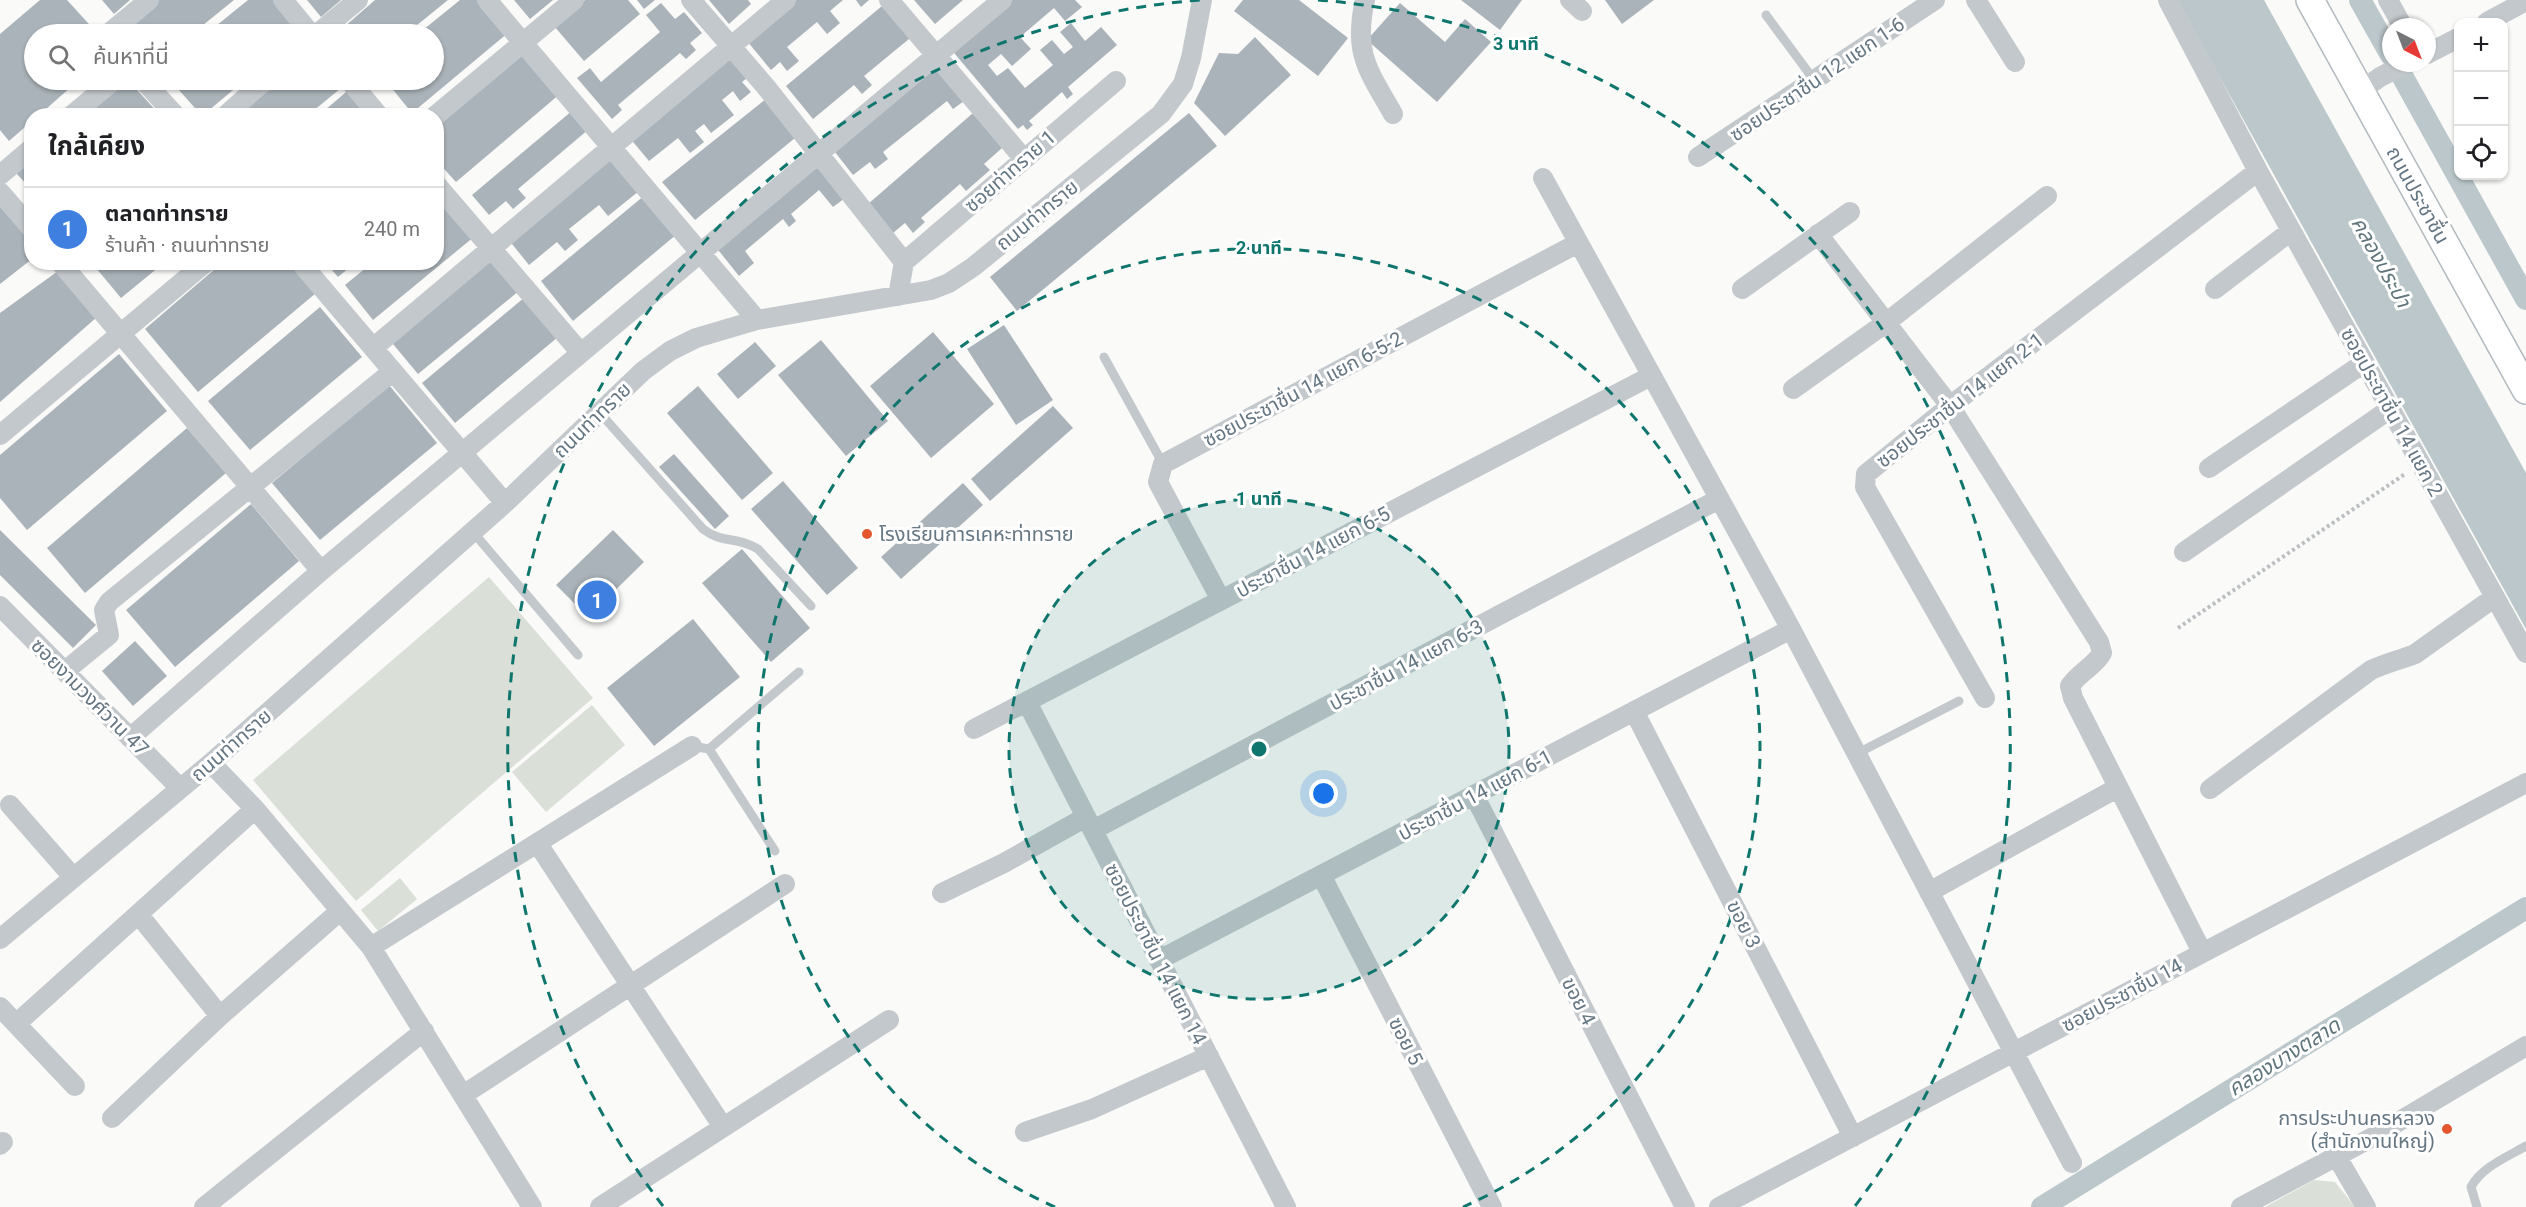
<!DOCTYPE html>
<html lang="th">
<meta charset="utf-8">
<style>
:root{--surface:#fff;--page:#f2f2f2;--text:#202124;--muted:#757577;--line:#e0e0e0;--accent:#e4572e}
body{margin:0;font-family:Roboto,"Noto Sans Thai",sans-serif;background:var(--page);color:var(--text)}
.controls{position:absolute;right:18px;top:18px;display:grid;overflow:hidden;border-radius:12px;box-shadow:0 2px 4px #0004}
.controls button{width:54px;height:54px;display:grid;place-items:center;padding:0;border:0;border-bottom:2px solid var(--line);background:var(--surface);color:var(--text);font:30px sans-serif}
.compass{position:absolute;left:2382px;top:18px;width:54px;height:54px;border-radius:50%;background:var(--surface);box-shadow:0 2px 4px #0004;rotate:138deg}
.you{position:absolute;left:1324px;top:794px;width:21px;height:21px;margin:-15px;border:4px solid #fff;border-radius:50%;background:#1a73e8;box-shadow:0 0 0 9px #1a73e833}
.badge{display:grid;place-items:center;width:39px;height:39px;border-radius:50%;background:var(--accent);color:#fff;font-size:20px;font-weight:700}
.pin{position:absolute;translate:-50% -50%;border:3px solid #fff;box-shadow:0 2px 6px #0006}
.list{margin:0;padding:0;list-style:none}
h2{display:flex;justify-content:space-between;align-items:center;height:78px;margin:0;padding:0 24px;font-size:26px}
h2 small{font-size:20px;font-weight:400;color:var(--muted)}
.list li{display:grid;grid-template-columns:39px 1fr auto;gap:18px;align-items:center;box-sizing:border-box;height:84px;padding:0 24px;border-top:2px solid var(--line)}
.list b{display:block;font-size:22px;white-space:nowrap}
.list p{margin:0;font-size:20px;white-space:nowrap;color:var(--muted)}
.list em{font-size:20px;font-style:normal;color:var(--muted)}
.icon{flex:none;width:33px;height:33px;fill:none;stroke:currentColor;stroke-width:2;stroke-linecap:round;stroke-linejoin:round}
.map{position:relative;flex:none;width:2526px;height:1207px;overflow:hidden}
.search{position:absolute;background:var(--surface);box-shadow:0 2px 4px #0004;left:24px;top:24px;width:420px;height:66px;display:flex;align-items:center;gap:15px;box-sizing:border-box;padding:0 21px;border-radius:33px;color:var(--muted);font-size:22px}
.panel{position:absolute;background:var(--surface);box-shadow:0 2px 4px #0004;left:24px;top:108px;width:420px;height:162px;border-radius:24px}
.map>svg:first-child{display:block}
.green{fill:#dadfd7}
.water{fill:#bbc7cb}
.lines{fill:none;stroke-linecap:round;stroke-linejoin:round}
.canal{stroke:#bbc7cb;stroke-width:22}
.building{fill:#aab3b9}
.secondary-casing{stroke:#b3babf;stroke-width:30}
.path{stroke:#bbbfc2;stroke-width:4;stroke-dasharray:3 3;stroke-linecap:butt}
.service{stroke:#c3c8cc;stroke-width:9}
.minor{stroke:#c3c8cc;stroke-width:20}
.secondary{stroke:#fff;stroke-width:27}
.ring{fill:none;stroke:#0f766e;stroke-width:3;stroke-dasharray:10 8}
.poi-dot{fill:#e4572e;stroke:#fff;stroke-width:2}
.labels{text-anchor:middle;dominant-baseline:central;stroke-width:6;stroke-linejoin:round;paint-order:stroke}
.street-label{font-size:20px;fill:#657683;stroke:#fff}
.poi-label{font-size:20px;fill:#657683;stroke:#fff;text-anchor:start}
.water-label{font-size:21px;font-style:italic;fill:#60757c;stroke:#fff}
.centre{fill:#0f766e;stroke:#fff;stroke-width:3}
.ring-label{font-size:18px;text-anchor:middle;font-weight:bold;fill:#0f766e;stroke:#fff;stroke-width:6;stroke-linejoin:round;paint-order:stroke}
</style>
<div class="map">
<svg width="2526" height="1207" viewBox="0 0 2526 1207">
<rect width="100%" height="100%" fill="#fafaf8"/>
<path class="green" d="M489,577L593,698L356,901L253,780Z
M592,705L625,745L546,812L512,772Z
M400,878L417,899L378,931L361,910Z
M2314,1180L2335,1182L2355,1207H2265Z"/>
<path class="water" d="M2177,0H2264L2526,473V629Z"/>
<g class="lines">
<path class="canal" d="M2360,0L2391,55
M2395,63L2526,299
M2042,1207L2526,908"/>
</g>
<path class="building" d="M40,0H67L98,34H34V80H79L38,116H32V121L9,141L0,130V34Z
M102,0H130L114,14Z
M157,0H234L192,34H133L126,26Z
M248,0H274L299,34H206Z
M307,0H341L321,17Z
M375,0H448L406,34H336Z
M460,0H482L509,32L412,113L385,80H434V34H418Z
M514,0H553L530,19Z
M585,0H628L640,14L584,61L554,26Z
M637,0H655L644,9Z
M709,0H748L751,4L729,24Z
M796,0H843L830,11L840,23L827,34L817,22L787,47L799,61L787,71L780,62L771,70L747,41Z
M856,0H869L861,7Z
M914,0H963L935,24Z
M1007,0H1075L1082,7L1065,21L1054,8L1020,37L1031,49L1012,66L1001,54L988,65L997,76L1008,68L1025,88L1053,65L1040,50L1052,40L1064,54L1073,47L1060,32L1071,23L1085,41L1101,27L1117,45L1068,87L1073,94L1067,99L1062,92L1029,121L1033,125L1027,130L1023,125L1018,129L950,48Z
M1243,0H1299L1348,38L1318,76L1234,11Z
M1461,0H1522L1500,30Z
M1605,0H1654L1622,24Z
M888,1L915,34L864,76L872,85L862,94L854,85L813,119L786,86Z
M661,3L675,19L684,12L702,33L690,43L696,50L686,59L680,53L618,105L622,110L612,119L577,78L590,68L601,82L660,32L646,15Z
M1400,3L1445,42L1465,19L1491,42L1437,102L1367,40Z
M1255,37L1291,75L1225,136L1194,103L1219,53L1238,54Z
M525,51L561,93L456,182L436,160V127Z
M733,51L752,74L742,82L751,92L740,101L733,91L722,100L734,115L711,133L704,124L695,131L704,142L690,153L678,138L649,161L629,137Z
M935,64L964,101L953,109L947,101L883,152L888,159L875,169L870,162L853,175L831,147Z
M128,80L161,116H84Z
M170,80H245L202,116Z
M281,80H342L346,84L307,116H238Z
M352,87L376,116H318Z
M767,98L795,138L695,220L662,182Z
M573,110L589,129L518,189L526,198L513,209L506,201L489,215L472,195Z
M973,113L1002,148L984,164L990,170L966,191L960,184L921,218L925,222L913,233L905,223L893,233L868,204Z
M1189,113L1217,146L1017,311L990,277Z
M610,156L639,191L608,216L599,205L569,229L578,240L565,251L557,242L529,265L508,239Z
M32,158V190L15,172Z
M820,159L849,195L833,207L819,190L791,214L796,221L789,227L783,219L745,251L754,263L739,276L715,246Z
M645,195L677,234L573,321L541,281Z
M0,198L32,235V259L0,284Z
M447,202L475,236L373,320L345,285L373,262H436V210Z
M490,253L520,290L418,374L388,338Z
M91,262H165L121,298Z
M223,262H290L316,293L198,392L145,329Z
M325,262H356L338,277Z
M58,271L97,317L0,402V313Z
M525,297L558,337L455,423L422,383Z
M320,307L362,357L250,450L208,401Z
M1004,325L1053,400L1016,425L967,349Z
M933,332L994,404L931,458L870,386Z
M821,340L888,421L846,456L778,375Z
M755,342L776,366L738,399L717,374Z
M119,354L167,411L27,530L0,498V455Z
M389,385L437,443L320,540L272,483Z
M698,386L773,473L742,500L667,413Z
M1053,406L1073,428L990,501L971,479Z
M187,428L226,473L85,593L47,548Z
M674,454L729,516L715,529L659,467Z
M783,481L858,568L827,595L751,509Z
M963,483L983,505L901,579L881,557Z
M251,504L299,561L175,667L126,610Z
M0,530L96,625L73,648L0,575Z
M613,530L644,562L588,617L556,585Z
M742,549L810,628L771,662L702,583Z
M693,619L740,677L654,746L607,688Z
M135,641L167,676L133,706L102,671Z"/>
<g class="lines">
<g class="secondary-casing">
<path id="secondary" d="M2310,0L2526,390"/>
</g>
<path class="path" d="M2178,628L2405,474"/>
<path class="service" d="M1766,15L1814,80
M1104,357L1163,464
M600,413L703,529C722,544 738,536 758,549L811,606
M473,532L578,655
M692,746L709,749L775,851
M709,749L799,672
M1856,754L1959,701
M2477,1207L2471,1187C2482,1167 2507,1157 2526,1146"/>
<path class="minor" d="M283,0L311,34
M487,0L757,320
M691,0L766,87L904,262L898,296
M889,0L1024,159
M1365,0C1353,53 1368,70 1393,114
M1570,0L1582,11
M1976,0L2015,62
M2168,0L2258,171L2526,653
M2388,0L2403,27
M2487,22L2526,1
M108,34L149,0
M317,34L358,0
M2427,54L2458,38
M143,80L176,116
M349,80L379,116
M2361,91L2380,77L2408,63
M71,116L114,80
M225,116L265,80
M435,116L574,0
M1698,157L1935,0
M0,175L32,148
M1543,178L1791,629L2072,1163
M436,184L581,353
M0,192L32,229
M1818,234L1950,406L2099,642L2102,653C2094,667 2079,672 2070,686L2073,698L2202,952
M60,262L321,571
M300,262L505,503
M904,262L1116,81
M1742,289L1850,212
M2215,289L2291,231
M373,348L786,0
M1793,389L1887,322L2047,196
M0,435L206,262
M2209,468L2364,363
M2184,552L2390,409
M1221,600L1158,482L1163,464L1578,243
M0,606L180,788
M65,671L109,635L104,610L109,602L393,371
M1985,698L1865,487L1866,474L1950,406L2258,171
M1027,702L1286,1207
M1634,711L1853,1137
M974,729L1651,376
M130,738L321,571L1002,0
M211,763L255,809L371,947L532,1207
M2210,789L2371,670C2386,663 2400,660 2415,654L2495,597
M1474,795L1685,1207
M10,805L73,877
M1093,830L1719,499
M538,844L723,1127
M1321,875L1492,1207
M1929,892L2117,788
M942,893L1004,863L1086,817
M139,915L220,1016
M0,939L211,763L505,503L643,371L670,351L696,338L757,320L931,290L949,283L973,267L1161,114L1183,84L1191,58L1202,0
M371,947L692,746
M1159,960L1791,629
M0,1007L75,1086
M16,1024L255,809
M463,1095L785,884
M112,1118L220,1016L340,911
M1025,1132L1092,1109L1209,1056
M0,1145L3,1142
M2337,1157L2366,1207
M204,1207L424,1031
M600,1207L889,1020
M1719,1207L2526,783
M2241,1207L2371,1138L2526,1046"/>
<use href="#secondary" class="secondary"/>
</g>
<circle cx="1259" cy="749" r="250" fill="#0f766e" fill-opacity=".12"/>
<g class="ring">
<circle cx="1259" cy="749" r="250"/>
<path d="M1055 1207A501 501 0 1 1 1463 1207"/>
<path d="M663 1206A751 751 0 0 1 1200 0M1318 0A751 751 0 0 1 1855 1206"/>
</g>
<g class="poi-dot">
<circle cx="867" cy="534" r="6"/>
<circle cx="2447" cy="1129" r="6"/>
</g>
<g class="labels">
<g class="street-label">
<text transform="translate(1817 79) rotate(-34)">ซอยประชาชื่น 12 แยก 1-6</text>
<text transform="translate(1010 171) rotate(-41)">ซอยท่าทราย 1</text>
<text transform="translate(2418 195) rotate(61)">ถนนประชาชื่น</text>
<text transform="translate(1037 215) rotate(-39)">ถนนท่าทราย</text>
<text transform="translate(1303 389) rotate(-28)">ซอยประชาชื่น 14 แยก 6-5-2</text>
<text transform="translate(1960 400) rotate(-38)">ซอยประชาชื่น 14 แยก 2-1</text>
<text transform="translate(2392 412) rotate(61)">ซอยประชาชื่น 14 แยก 2</text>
<text transform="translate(592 420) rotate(-44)">ถนนท่าทราย</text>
<text transform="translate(1313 552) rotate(-28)">ประชาชื่น 14 แยก 6-5</text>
<text transform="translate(1406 665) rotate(-28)">ประชาชื่น 14 แยก 6-3</text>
<text transform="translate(90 697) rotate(45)">ซอยงามวงศ์วาน 47</text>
<text transform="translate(231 745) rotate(-41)">ถนนท่าทราย</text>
<text transform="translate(1475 795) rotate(-28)">ประชาชื่น 14 แยก 6-1</text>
<text transform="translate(1744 924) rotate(63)">ขอย 3</text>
<text transform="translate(1156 954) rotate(63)">ซอยประชาชื่น 14 แยก 14</text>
<text transform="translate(2122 995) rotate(-28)">ซอยประชาชื่น 14</text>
<text transform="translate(1579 1001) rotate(63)">ขอย 4</text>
<text transform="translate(1406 1041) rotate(63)">ฃอย 5</text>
</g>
<g class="poi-label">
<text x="879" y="534">โรงเรียนการเคหะท่าทราย</text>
<text x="2435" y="1118" text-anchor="end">การประปานครหลวง<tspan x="2435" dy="23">(สำนักงานใหญ่)</tspan></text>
</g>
<g class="water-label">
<text transform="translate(2381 262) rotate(61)">คลองประปา</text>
<text transform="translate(2284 1057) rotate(-32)">คลองบางตลาด</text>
</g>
</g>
<circle cx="1259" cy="749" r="9" class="centre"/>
<g class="ring-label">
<text x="1516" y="50">3 นาที</text>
<text x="1259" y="254">2 นาที</text>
<text x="1259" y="505">1 นาที</text>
</g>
</svg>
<div class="controls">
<button>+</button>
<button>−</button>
<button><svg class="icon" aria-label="locate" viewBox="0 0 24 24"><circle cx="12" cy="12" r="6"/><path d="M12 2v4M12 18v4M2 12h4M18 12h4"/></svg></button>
</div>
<svg class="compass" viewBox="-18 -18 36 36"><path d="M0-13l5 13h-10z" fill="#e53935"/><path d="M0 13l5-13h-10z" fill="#757577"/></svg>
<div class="you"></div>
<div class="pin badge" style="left:597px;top:600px;background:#3f7fe0">1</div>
<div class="search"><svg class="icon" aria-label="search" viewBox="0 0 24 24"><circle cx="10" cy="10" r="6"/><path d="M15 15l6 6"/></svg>ค้นหาที่นี่</div>
<section class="panel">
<h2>ใกล้เคียง<small></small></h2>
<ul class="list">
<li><span class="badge" style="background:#3f7fe0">1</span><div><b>ตลาดท่าทราย</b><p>ร้านค้า · ถนนท่าทราย</p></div><em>240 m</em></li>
</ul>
</section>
</div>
